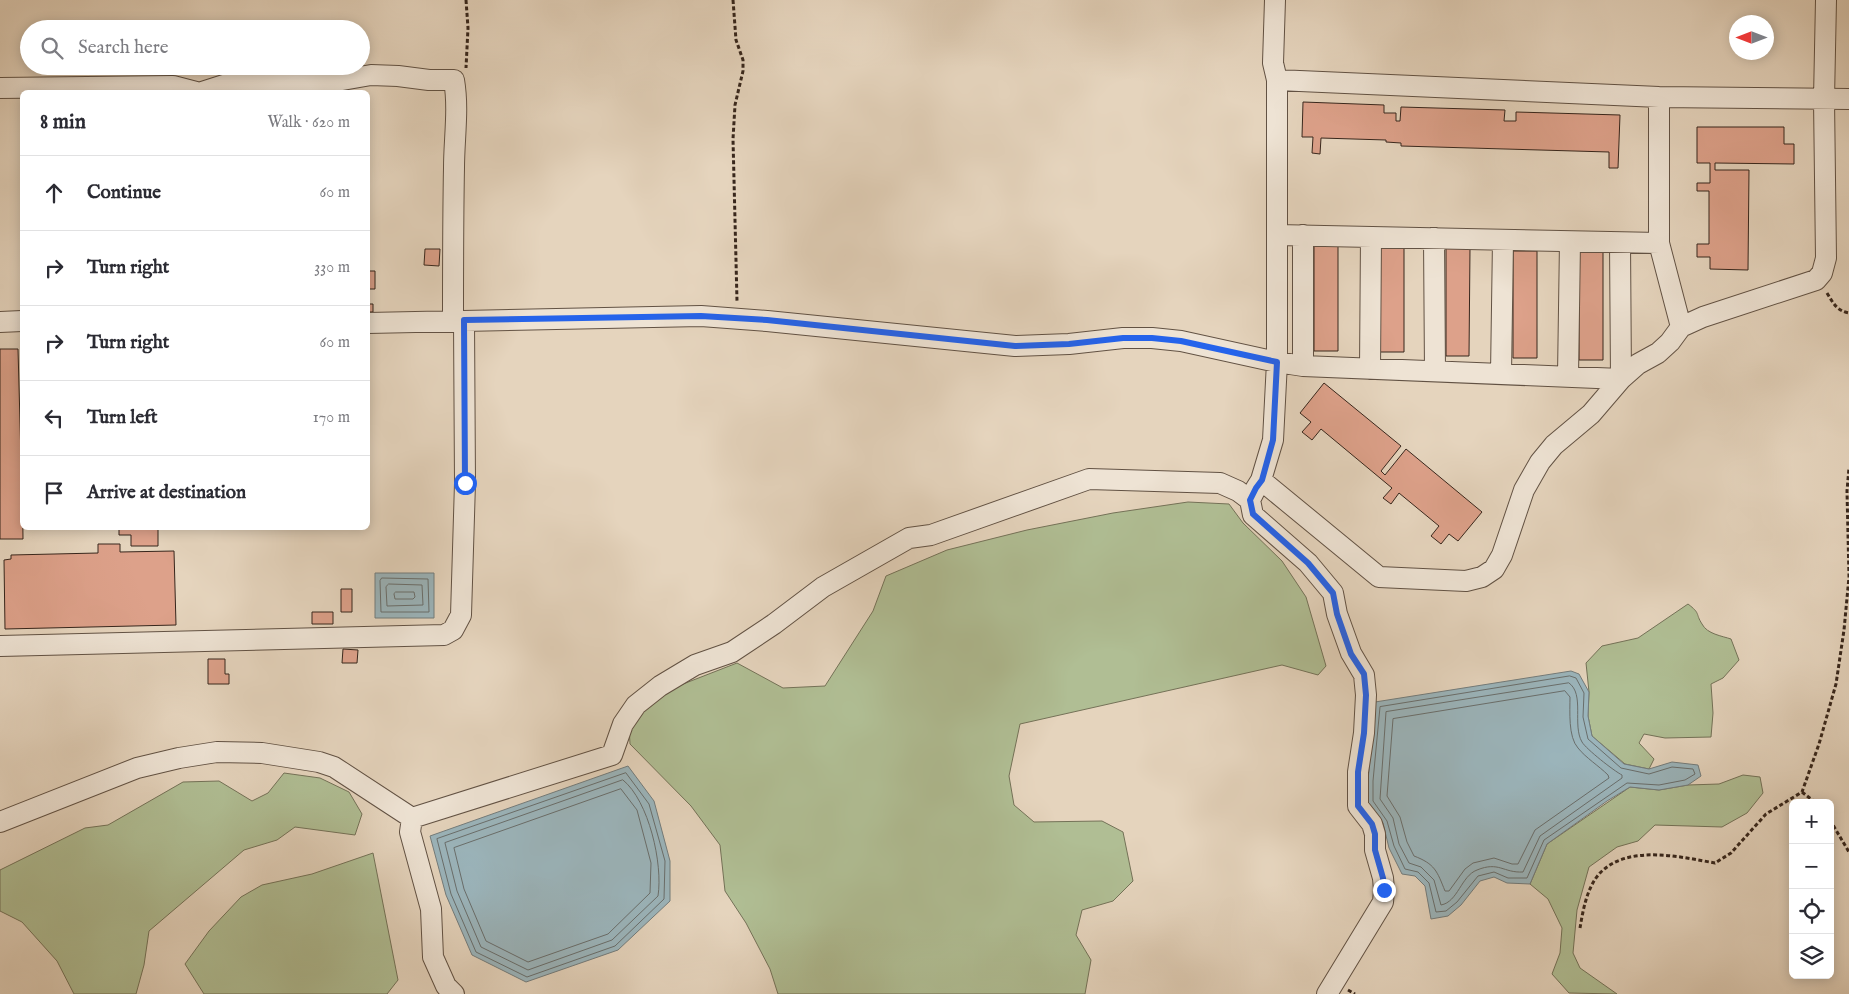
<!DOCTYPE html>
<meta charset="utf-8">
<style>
:root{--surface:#fff;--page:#f7f7f7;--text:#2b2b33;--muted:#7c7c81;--line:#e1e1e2}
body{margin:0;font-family:"IM FELL English",serif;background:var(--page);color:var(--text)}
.controls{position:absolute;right:15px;bottom:15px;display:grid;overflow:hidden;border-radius:8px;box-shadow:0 2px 12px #0003}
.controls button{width:45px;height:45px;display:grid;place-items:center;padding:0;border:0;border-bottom:1px solid var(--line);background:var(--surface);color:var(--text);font:25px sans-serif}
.compass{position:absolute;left:1729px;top:15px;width:45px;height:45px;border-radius:50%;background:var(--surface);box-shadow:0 2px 12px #0003;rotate:270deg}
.stop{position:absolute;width:15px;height:15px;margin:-11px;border:4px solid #2563eb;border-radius:50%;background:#fff}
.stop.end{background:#2563eb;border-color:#fff;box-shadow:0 1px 5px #0008}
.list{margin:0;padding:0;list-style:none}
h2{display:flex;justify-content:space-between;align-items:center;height:65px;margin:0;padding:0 20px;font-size:21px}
h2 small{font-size:16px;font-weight:400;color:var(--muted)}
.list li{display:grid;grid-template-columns:32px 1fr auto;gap:15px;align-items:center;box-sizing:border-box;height:75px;padding:0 20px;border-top:1px solid var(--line)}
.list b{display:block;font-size:19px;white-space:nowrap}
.list em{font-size:16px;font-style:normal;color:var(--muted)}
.icon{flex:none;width:28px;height:28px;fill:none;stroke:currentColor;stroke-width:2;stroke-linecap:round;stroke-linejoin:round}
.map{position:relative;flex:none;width:1849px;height:994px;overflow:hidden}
.search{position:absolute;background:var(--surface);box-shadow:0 2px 12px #0003;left:20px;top:20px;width:350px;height:55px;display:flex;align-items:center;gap:12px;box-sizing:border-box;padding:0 18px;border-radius:28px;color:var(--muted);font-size:19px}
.panel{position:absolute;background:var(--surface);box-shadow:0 2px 12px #0003;left:20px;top:90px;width:350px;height:440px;border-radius:8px}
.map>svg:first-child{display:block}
.green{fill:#b0be94;stroke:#747258}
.water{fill:#9bb5bc;stroke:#737c7c}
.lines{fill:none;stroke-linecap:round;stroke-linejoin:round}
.shore{stroke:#696e6c;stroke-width:1}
.building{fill:#dda18a;stroke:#37261c}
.minor-casing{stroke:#625244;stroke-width:22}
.path{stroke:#37261c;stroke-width:3;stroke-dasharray:4 2.5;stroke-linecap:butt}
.minor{stroke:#eee3d4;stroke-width:20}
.route{stroke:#2563eb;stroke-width:6}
</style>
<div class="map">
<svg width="1849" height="994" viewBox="0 0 1849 994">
<rect width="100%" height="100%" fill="#e5d4bd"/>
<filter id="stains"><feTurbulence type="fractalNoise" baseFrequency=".004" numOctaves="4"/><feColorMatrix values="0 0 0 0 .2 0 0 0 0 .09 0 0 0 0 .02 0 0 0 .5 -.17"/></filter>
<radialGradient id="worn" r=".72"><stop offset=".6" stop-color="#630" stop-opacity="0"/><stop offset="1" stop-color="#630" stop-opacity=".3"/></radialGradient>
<path class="green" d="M1188,502L1229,504L1243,523L1282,561L1306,597L1326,666L1318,675L1282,665L1020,724L1009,776L1014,805L1034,822L1102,821L1123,832L1133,881L1113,901L1082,910L1076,935L1091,960L1085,994H778L770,969L746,923L725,891L720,845L691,806L630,744L629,726L642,704L678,686L737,663L783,688L825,686L873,611L886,576L947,550L1027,530L1113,513Z
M1688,604C1701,614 1695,613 1702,624C1707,634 1722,636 1731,639L1739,660L1723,678L1711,684L1713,713L1711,737L1665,738L1644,734L1639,743L1654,759L1649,769L1625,764L1592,736L1588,716L1589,692L1586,663L1602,646L1638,638Z
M284,773L320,778L349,792L362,814L355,835L295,827L277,840L244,850L149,931L144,965L136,994H74L57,961L22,922L0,911V870L85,828L108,825L183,782L219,781L252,801L268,793Z
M1743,775L1760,777L1763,793L1747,813L1722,827L1655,825L1638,841L1617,847L1589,867L1577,910L1573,953L1580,968L1617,994L1569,993L1552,974L1560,953L1562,928L1548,899L1530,884L1547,844L1630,787L1659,790L1688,785L1719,784Z
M373,853L398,980L387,994H204L185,964L209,931L241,897L262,885L312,874Z"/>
<path class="water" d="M375,573H434V618H375Z
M1571,671L1579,674L1589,692L1588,716L1592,736L1624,764L1649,769L1672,762L1698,765L1701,776L1688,785L1659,790L1630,787L1607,801L1547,844L1530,884L1507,883L1494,877L1480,881L1461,905L1448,916L1431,919L1425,886L1415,876L1402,874L1389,848L1383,823L1368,803V781L1375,702Z
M628,766L654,801L670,861V901L618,950L526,982L472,955L446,895L430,836Z"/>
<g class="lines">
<path class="shore" d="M382,578L428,579L429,612H381L380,581Z
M389,584L422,585L423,605L387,606L386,587Z
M396,592H414L415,597L413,599H395L394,594Z
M1570,676L1576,678L1584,693L1583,717L1588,739L1621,768L1649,774L1672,767L1693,769L1695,774L1685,780L1659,785L1627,783L1544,840L1527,878H1508L1494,872L1478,876L1457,902L1446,911L1436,912L1429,883L1418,872L1405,869L1394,846L1387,821L1373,801V781L1380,707Z
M1569,683C1585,694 1572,725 1582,742C1586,749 1614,771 1622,775V778L1540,836L1523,872C1503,873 1499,861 1477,870C1461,876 1458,902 1441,905L1434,880L1421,867L1409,863L1399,844L1393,818L1380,799L1386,712Z
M1565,691L1570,697C1570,711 1568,737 1578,748C1586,758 1599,766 1608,775L1609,778L1535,830L1518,864H1512L1494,858L1473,863L1465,869L1449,891H1445C1437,871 1435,864 1414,856L1407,842L1400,817L1387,796L1393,719Z
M626,773L649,804L665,861L664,899L615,946L527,977L476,952L451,894L437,839Z
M623,780C649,801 663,864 658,896L612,940L528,970L481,947L457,891L445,843Z
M621,789L637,810L651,863L650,893L608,934L528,962L486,941L464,889L454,848Z"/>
</g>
<path class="building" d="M1303,102L1384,105V113H1396V121H1400L1401,107L1505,110L1504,121H1516V112L1620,115L1618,168H1609V152L1401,146V143L1386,142V140L1321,138L1320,154L1312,153L1313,137H1302Z
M1697,127H1784V144H1794V164L1715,163V170H1749L1748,270L1710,269V257H1697V244H1709V191H1697V183H1710V163H1697Z
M1314,243L1338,244V351H1314Z
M1380,245H1404V352H1380Z
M1446,248H1470L1469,356H1446Z
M425,249H440L439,266L424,265Z
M1513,251H1537V358H1513Z
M1579,252H1603V360H1579Z
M368,271H375V289H368Z
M368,304H373V312H368Z
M0,349H18L21,459H22L23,539H0Z
M1324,383L1401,446L1381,471L1385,475L1406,449L1482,512L1458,541L1449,534L1441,544L1431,536L1439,526L1399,493L1391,504L1383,498L1392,488L1321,429L1312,440L1302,432L1311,422L1300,413Z
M119,528H158V546H131V535H119Z
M98,544H120V552L174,551L176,625L5,629L4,560L11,559V555L98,553Z
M341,589H352V612H341Z
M312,612H333V624H312Z
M343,649L358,650L357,663H342Z
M208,659H225V674H229V684H208Z"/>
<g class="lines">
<g class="minor-casing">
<path id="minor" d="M1275,0L1273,63L1277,80V362L1273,440L1261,480L1256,488L1250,500L1253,515L1308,563L1333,593L1337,614L1351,653L1364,675L1366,695L1364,733L1358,772V806L1372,824L1375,834V850L1383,878L1384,890L1383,902L1327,994
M1277,80L1659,97L1849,99
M0,88L173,86L196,92
M202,92L227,84L276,80L331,82L371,75L398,76L429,80H454C459,109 454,139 454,168C453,219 453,270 453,321
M1277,235L1659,243V97
M1303,235V366
M1434,238L1435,371
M1620,243L1621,379
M1659,243L1681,327
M0,322L22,321
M368,323L701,316L767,321L1015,346L1069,344L1123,338H1152L1181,341L1277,362L1303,366L1621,379
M1370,369L1371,237
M1501,374L1503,240
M1568,376L1570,242
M1261,480L1379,577L1466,581L1482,577L1494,569L1502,555L1524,490L1540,462L1554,445L1591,414L1621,379L1638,364L1658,353L1670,342L1681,327L1703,317L1816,280L1822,273L1826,258L1824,99L1826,0
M0,646L444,635L453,630L461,615L465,483L464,321
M412,818L410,832L431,909L433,957L446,986L454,994
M0,822L137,768L179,758L217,752L262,753L319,762L334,767L412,818L612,755L623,724L636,705L660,686L695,665L732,652L774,624L823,587L909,538L931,535L1089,479L1220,483L1238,491L1250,500"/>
</g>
<path class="path" d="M466,0L468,28L466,68
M733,0L736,40L743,60V71L735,105L733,139L737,301
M1827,293C1833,303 1837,311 1849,313
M1802,792L1816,803
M1830,820L1849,852
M1580,928C1583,910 1587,887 1600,873C1628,844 1681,857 1715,863L1731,853L1766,814L1802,792L1819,744L1836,684L1844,630L1849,577L1847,491L1849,468
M1348,990L1355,994"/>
<use href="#minor" class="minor"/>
</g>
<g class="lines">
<path class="route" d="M465,483L464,320L701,316L767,320L1015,346L1069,344L1123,338H1152L1181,341L1277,362L1273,440L1262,480L1256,488L1250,500L1253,514L1308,563L1333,593L1337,614L1351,654L1364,674L1366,695L1364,733L1358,772V806L1372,824L1375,834V850L1383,878L1384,890"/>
</g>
<rect width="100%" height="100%" filter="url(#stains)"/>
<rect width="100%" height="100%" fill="url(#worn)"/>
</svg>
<div class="controls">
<button>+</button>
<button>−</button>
<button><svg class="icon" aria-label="locate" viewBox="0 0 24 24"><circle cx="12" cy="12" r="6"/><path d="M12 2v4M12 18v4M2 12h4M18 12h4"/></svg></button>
<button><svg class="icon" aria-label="layers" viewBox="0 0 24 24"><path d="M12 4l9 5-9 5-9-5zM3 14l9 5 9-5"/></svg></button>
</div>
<svg class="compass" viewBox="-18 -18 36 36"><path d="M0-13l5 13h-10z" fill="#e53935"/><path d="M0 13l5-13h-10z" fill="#7c7c81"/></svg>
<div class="stop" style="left:465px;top:483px"></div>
<div class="stop end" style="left:1384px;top:890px"></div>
<div class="search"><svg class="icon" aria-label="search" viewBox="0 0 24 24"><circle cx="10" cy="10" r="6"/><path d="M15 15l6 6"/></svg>Search here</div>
<section class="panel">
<h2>8 min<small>Walk · 620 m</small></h2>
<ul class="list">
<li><svg class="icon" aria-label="ahead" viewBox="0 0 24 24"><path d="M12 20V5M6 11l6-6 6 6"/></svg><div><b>Continue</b></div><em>60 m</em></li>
<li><svg class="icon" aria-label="right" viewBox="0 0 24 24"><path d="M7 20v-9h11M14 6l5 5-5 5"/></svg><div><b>Turn right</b></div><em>330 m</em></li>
<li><svg class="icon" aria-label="right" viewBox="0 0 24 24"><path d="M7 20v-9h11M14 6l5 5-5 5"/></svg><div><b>Turn right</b></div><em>60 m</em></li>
<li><svg class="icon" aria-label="left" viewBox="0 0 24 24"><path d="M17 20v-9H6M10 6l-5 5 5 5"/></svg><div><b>Turn left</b></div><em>170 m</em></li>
<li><svg class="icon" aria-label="arrive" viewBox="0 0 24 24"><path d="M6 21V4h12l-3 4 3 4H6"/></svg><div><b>Arrive at destination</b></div></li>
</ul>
</section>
</div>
